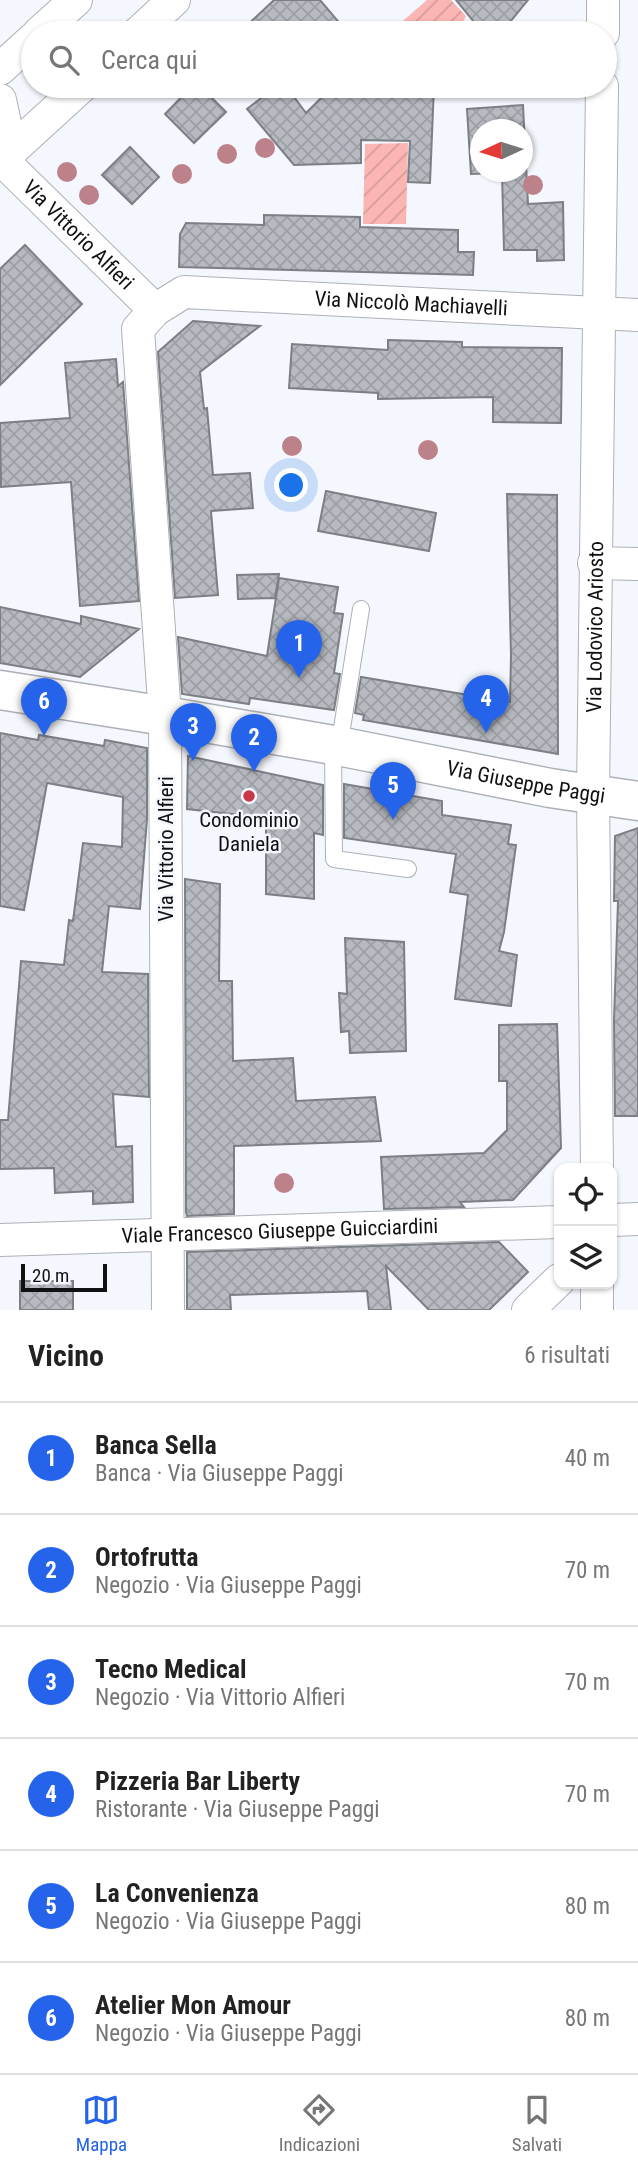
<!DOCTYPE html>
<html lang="it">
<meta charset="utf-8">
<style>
:root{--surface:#fff;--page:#f2f2f2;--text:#222;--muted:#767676;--line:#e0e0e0;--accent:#2563eb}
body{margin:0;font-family:"Roboto Condensed",sans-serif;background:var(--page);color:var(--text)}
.controls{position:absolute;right:21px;bottom:21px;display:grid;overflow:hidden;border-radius:14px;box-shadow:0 2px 5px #0004}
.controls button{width:63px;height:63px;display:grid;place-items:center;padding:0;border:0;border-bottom:2px solid var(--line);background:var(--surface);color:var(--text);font:35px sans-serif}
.compass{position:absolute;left:470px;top:119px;width:63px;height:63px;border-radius:50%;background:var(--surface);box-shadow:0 2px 5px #0004;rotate:266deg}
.scale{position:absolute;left:21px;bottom:18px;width:86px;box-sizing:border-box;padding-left:7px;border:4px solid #101113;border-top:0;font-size:19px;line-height:24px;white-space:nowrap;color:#101113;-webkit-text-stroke:5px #f4f7fd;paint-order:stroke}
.you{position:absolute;left:292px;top:486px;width:24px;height:24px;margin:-18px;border:5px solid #fff;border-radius:50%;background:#1a73e8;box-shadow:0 0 0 10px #1a73e833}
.badge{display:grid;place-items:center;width:46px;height:46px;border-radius:50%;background:var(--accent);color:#fff;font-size:23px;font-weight:700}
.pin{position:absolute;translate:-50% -58px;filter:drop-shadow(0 2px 4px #0008)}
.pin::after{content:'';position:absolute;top:37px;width:24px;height:21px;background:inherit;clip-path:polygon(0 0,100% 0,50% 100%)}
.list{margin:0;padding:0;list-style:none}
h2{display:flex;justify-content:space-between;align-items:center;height:91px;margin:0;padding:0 28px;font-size:30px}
h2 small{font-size:23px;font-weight:400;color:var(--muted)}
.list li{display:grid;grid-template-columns:46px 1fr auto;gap:21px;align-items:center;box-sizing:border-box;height:112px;padding:0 28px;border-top:2px solid var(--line)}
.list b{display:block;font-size:26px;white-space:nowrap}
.list p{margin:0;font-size:23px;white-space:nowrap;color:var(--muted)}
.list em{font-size:23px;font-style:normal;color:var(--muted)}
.icon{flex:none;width:38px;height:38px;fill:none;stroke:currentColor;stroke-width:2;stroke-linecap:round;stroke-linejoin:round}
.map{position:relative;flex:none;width:638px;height:1310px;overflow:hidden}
.search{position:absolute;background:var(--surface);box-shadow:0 2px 5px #0004;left:21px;right:21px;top:21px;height:77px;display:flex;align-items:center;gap:18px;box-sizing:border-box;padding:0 24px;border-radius:38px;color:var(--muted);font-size:26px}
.sheet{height:763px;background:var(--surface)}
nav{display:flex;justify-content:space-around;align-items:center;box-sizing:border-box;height:98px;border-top:2px solid var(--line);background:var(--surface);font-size:19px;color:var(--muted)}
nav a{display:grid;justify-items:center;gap:4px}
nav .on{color:var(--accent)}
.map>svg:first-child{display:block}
.garden{fill:url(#garden-furrows)}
.building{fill:url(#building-cross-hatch);stroke:#7c7f84;stroke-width:2;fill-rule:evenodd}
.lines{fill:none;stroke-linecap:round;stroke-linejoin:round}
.service-casing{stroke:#adb0b6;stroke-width:18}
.minor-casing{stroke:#adb0b6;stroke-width:34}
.secondary-casing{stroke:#adb0b6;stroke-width:41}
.service{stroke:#fff;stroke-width:16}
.minor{stroke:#fff;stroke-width:32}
.secondary{stroke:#fff;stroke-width:38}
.tree{fill:#bd818a}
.poi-dot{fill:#c83845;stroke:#f4f7fd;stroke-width:2.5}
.labels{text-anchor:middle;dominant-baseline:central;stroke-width:5;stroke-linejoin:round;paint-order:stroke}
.street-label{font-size:21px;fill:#101113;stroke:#f4f7fd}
.poi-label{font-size:21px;fill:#101113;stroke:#f4f7fd}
</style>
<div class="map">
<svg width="638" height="1310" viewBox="0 0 638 1310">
<defs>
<pattern id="garden-furrows" width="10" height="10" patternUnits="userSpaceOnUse" patternTransform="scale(1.75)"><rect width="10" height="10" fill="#fbb6b4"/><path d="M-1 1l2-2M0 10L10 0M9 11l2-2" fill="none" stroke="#d69b9a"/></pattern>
<pattern id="building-cross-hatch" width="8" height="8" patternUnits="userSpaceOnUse" patternTransform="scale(1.75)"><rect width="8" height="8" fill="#b7bac0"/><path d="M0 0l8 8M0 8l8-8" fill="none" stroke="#9c9fa4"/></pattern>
</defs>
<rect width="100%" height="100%" fill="#f4f7fd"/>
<path class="garden" d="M427,0H451L466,16L458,33H389Z
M408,143L406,224H363L365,144Z"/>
<path class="building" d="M274,0H320L348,33H239Z
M456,0H528L501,33H483Z
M192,86H200L226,112L194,143L165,114Z
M277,86H286L306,113L333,86H407L412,90V86H434L430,183L408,182L410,141L361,140V163L294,165L247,109Z
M523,105L528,204L563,202L564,260L537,261V250H504L502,173L471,174L467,109ZM480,130H522V172H480Z
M130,147L159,177L132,204L102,175Z
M264,215L360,217V227L458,230V252H474L473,275L179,267L180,234L186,223L264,225Z
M25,245L82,304L0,385V269Z
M193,321L260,326L200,372L204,409L207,408L213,475L250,473L253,508L211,511L218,595L175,598L158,352Z
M388,340L462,342V347L562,348L561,423L493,422V397L378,399V393L289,388L292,344L388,350Z
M116,359L118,386L123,382L139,601L80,606L71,482L1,487L0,423L70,418L65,363Z
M326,491L436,513L429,551L318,531Z
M507,494L557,495L558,754L363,720L364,715L355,713L361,677L510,702L511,655Z
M279,574L275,598L238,599L237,575Z
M279,578L338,587L334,613L343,614L334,673L340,674L334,710L250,698L249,704L182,694L178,637L267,656Z
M0,607L81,624V616L139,629L80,677L0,663Z
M0,733L38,740L39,735L104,746L105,740L147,748V819L140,909L109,906L102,972L148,974L149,1097L113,1094L116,1147L132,1146L133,1202L93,1204V1191L55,1193L54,1168L0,1169V1120H8L21,961L64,965L69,920L73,921L83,843L122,847L123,797L47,783L24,910L0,906Z
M188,756L323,785V835L314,833V899L266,894V818L187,809Z
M344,784L442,801V815L511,825L508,844L516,845L504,932L499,951L517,955L511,1006L455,999L468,895L450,892L456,854L344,838Z
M638,828V1116H615L614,1020L618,901H614L615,836Z
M185,879L220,884L219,981H232L233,1061L293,1058L296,1101L375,1097L381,1141L234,1146V1214L187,1216L186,1212Z
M345,938L404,942L406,1051L350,1053L349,1031L341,1032L339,993L347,994Z
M557,1024L561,1148L513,1200L460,1202L464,1207L384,1209L381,1157L484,1153L507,1130V1081H499V1025Z
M499,1242L528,1272L489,1310H429L386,1266L391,1310H369L367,1291L230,1295L231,1310H187V1252Z
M20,1281H73V1310H20Z"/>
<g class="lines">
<g class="service-casing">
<path id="service" d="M333,745L334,859L408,869
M339,747L361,609"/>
</g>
<g class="minor-casing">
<g id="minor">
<path d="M39,33L76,0"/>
<path d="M138,33L174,0"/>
<path d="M603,33V0"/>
<path d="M0,69L33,39"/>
<path d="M0,100L11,151"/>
<path id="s1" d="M2,160L155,310"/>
<path d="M0,161L82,86"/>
<path d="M594,563L638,564"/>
<path id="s2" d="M597,1168L593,794L602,86"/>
<path d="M612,1220L638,1219"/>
<path id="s3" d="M0,1240L559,1222"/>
<path id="s4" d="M168,1310L165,716L138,329L155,310L184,292L638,315"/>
<path d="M528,1310L559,1280"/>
<path d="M597,1310V1284"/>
</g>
</g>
<g class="secondary-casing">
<g id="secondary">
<path id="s5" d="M0,690L165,716L333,745L550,788L638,801"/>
</g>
</g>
<use href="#service" class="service"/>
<use href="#minor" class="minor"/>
<use href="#secondary" class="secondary"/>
</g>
<g class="tree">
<circle cx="265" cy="148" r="10"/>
<circle cx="227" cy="154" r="10"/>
<circle cx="67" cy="172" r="10"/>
<circle cx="182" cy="174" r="10"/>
<circle cx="533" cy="185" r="10"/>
<circle cx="89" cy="195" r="10"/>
<circle cx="292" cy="446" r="10"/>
<circle cx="428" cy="450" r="10"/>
<circle cx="284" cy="1183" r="10"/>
</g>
<circle class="poi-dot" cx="249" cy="796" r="7"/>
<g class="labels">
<g class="street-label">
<text stroke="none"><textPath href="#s1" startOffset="107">Via Vittorio Alfieri</textPath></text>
<text stroke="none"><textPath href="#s4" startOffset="1269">Via Niccolò Machiavelli</textPath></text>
<text stroke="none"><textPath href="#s2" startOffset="541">Via Lodovico Ariosto</textPath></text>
<text stroke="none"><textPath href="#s5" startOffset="534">Via Giuseppe Paggi</textPath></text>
<text transform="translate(166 849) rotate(-90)">Via Vittorio Alfieri</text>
<text stroke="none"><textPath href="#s3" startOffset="280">Viale Francesco Giuseppe Guicciardini</textPath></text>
</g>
<g class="poi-label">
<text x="249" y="820">Condominio<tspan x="249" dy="24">Daniela</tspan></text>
</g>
</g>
</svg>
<div class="controls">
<button><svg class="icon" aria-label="locate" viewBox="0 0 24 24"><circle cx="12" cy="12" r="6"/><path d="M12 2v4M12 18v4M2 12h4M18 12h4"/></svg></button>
<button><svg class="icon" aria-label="layers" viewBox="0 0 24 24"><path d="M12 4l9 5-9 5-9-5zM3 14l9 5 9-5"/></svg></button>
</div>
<svg class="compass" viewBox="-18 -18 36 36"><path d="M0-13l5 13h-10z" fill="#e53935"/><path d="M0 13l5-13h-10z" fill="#767676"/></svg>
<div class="scale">20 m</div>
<div class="you"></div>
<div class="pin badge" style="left:299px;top:678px">1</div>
<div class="pin badge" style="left:254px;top:772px">2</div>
<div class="pin badge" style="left:193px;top:761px">3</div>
<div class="pin badge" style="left:486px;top:733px">4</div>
<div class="pin badge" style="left:393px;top:820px">5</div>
<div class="pin badge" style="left:44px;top:736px">6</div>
<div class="search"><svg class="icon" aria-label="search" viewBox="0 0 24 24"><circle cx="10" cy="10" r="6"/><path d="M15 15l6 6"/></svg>Cerca qui</div>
</div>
<section class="sheet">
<h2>Vicino<small>6 risultati</small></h2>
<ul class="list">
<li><span class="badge">1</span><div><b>Banca Sella</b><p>Banca · Via Giuseppe Paggi</p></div><em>40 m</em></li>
<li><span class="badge">2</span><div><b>Ortofrutta</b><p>Negozio · Via Giuseppe Paggi</p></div><em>70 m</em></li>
<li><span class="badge">3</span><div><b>Tecno Medical</b><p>Negozio · Via Vittorio Alfieri</p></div><em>70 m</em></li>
<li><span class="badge">4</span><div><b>Pizzeria Bar Liberty</b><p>Ristorante · Via Giuseppe Paggi</p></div><em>70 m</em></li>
<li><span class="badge">5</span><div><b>La Convenienza</b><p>Negozio · Via Giuseppe Paggi</p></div><em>80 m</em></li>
<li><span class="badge">6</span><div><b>Atelier Mon Amour</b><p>Negozio · Via Giuseppe Paggi</p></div><em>80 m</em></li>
</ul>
</section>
<nav>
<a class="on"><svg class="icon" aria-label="map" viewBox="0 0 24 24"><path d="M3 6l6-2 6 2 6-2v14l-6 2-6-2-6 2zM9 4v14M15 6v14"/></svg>Mappa</a>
<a><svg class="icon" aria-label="directions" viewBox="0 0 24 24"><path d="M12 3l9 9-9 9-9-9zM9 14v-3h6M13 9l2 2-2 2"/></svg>Indicazioni</a>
<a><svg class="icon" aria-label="saved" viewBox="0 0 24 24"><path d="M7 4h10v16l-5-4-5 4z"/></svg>Salvati</a>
</nav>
